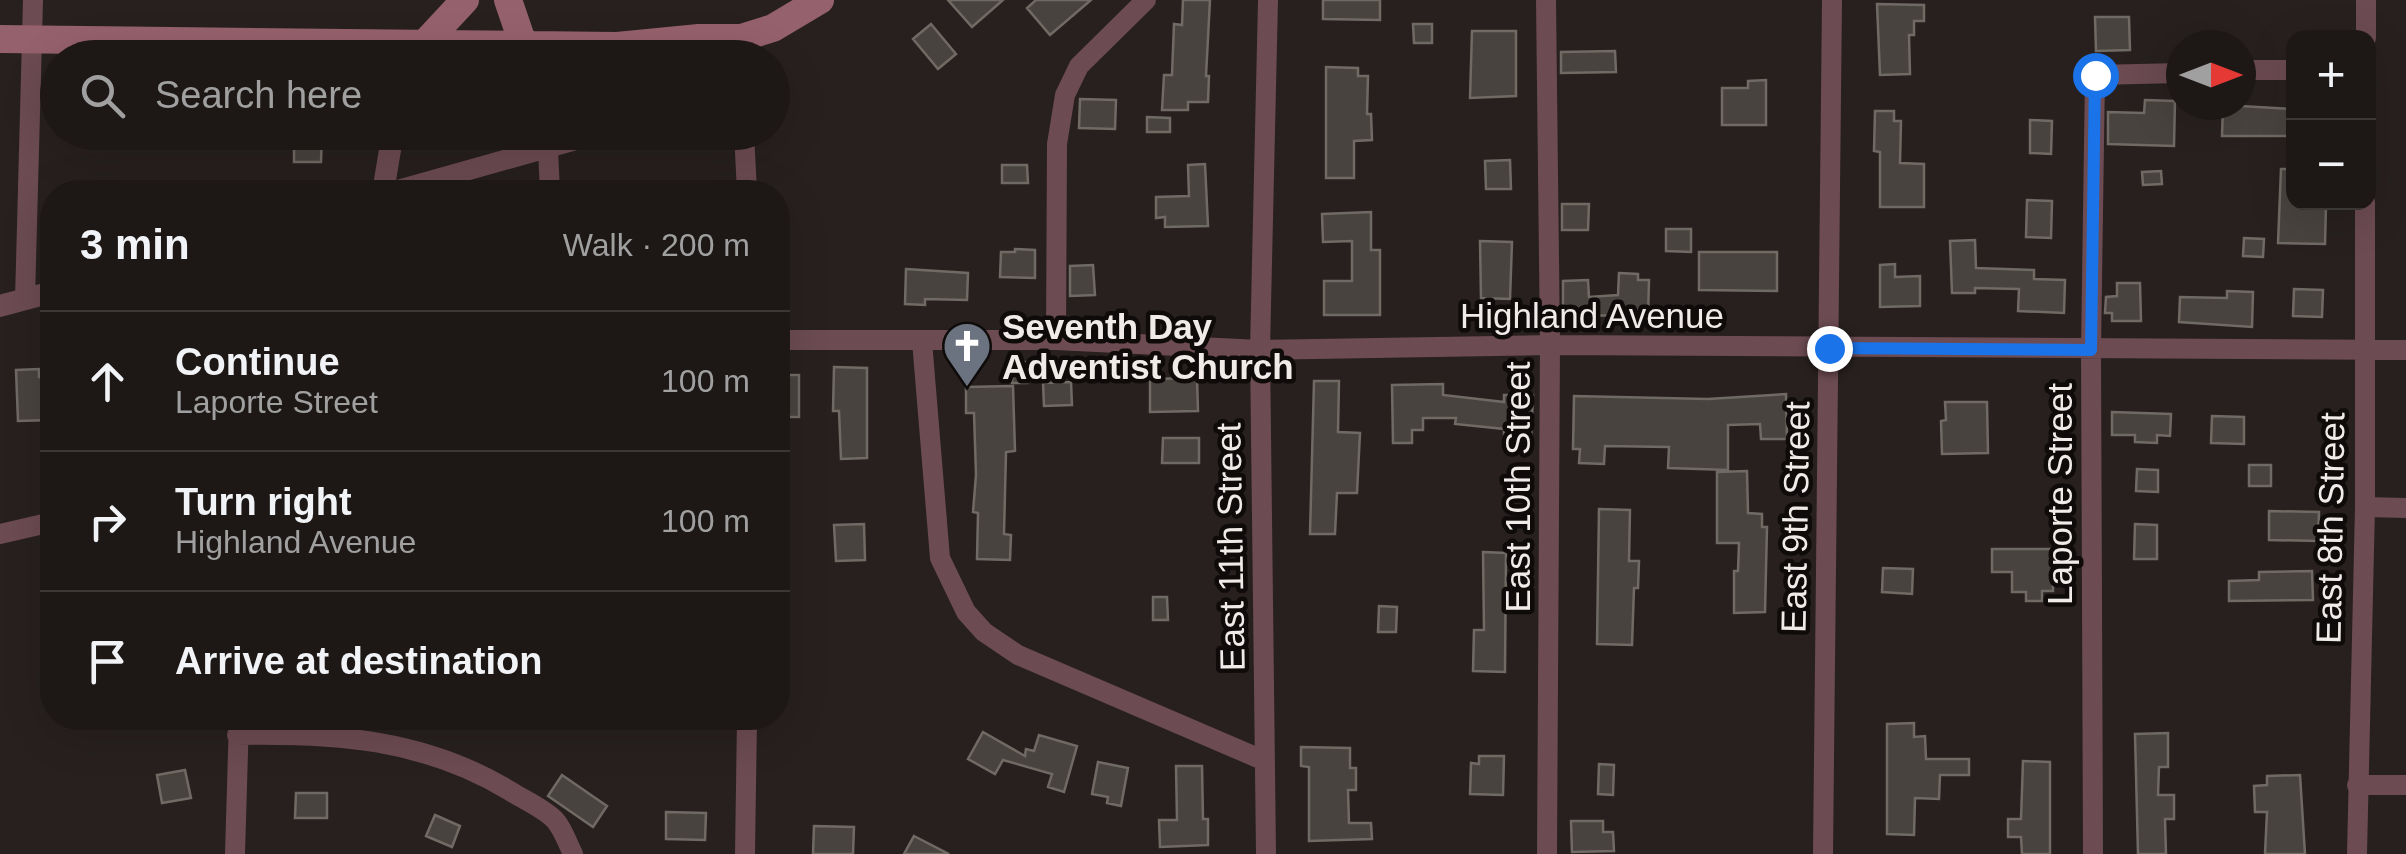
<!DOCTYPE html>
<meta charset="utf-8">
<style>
:root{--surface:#1d1816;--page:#25211f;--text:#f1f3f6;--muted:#a0a0a1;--line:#3b3735}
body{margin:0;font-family:Arial,sans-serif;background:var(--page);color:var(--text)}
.controls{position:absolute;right:30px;top:30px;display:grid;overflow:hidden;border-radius:20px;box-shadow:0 10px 40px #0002}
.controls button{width:90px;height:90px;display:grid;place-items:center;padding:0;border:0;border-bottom:2px solid var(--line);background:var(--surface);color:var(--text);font:50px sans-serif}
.compass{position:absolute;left:2166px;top:30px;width:90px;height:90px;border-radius:50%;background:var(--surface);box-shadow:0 10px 40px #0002;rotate:90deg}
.stop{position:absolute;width:30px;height:30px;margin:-22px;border:8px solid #1a73e8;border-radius:50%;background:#fff}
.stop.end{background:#1a73e8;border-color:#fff;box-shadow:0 2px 10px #0008}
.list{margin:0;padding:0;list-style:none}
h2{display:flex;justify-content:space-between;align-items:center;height:130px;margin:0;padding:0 40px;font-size:42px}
h2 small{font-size:32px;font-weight:400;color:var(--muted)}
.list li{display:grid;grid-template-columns:65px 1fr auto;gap:30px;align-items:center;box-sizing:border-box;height:140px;padding:0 40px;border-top:2px solid var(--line)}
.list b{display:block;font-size:38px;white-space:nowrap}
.list p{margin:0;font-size:32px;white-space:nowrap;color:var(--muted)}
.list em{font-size:32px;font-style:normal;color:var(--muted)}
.icon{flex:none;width:55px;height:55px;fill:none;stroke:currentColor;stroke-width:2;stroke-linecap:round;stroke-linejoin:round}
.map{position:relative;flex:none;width:2406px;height:854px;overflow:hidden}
.search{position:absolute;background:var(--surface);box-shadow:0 10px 40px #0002;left:40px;top:40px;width:750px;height:110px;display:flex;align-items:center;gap:25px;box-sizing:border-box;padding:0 35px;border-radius:55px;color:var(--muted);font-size:38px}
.panel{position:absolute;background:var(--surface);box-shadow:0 10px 40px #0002;left:40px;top:180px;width:750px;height:550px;border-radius:40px}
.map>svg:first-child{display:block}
.building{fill:#48433e;stroke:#706a64;stroke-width:2.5}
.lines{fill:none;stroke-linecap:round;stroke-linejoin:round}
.minor{stroke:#6c4b52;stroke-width:20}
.tertiary{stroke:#6c4b52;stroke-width:22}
.secondary{stroke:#95616d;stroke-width:28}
.route{stroke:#1a73e8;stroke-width:12}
.labels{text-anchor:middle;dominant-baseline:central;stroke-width:9;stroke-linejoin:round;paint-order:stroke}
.street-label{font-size:35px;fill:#f0ebe9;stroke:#0e0b0a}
.poi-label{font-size:35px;font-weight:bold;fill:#f0ebe9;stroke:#0e0b0a;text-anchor:start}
</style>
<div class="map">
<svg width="2406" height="854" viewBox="0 0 2406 854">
<rect width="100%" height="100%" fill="#27201e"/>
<path class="building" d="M948,0H1003L972,27Z
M1036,0H1091L1050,35L1027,8Z
M1183,0H1210L1206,76H1209L1208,102H1188V110H1162L1164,75H1172L1174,24L1182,25Z
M1323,0H1380V20L1323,19Z
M1877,4L1924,5V21H1914V35H1909L1910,74L1880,75Z
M2095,17H2129L2130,50L2096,51Z
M931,24L956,54L938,69L913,39Z
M1413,24H1432V43H1414Z
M1472,31H1516V96L1470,98Z
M1615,51L1616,72L1561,73V52Z
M1326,67L1358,68V76H1368L1367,114H1371L1372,140L1354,141V178H1326Z
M1766,80V125H1722V88H1748V81Z
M1080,99L1116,100L1115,129L1079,128Z
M2145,100L2175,101L2174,146L2108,144V112L2144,113Z
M2223,105L2294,109V136H2222Z
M1875,111H1894V121H1901L1900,163L1924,164V207H1880V152L1874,151Z
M1147,117L1170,118V132H1147Z
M2030,120L2052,121L2051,154L2030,153Z
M294,132H322L321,162H294Z
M1510,160L1511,189H1486L1485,161Z
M1205,164L1208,226L1165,227V217L1156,218V197L1189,196L1188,165Z
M1002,165H1027L1028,183H1002Z
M2281,169H2294V204L2326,205L2325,244L2278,243Z
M2161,171L2162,184L2143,185L2142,172Z
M2027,200L2052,201L2051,238L2026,237Z
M1562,204H1589L1588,230H1562Z
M1371,212V250H1380V315H1324V281H1352V241L1323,242L1322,214Z
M1666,229H1691V252L1666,251Z
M2244,238L2264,239L2263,257L2243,256Z
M1975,240L1976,268L2034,270V279L2065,280L2064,313L2018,311L2019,289L1975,288V293H1952L1950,241Z
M1480,241L1512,242L1510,299L1481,298Z
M1015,249L1035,250V278L1000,277L1001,252H1015Z
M1699,252H1777V291L1699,290Z
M1895,264V277L1920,276V306L1880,307V265Z
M1093,265L1095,295L1070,296V266Z
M906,269L968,273L967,300L925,299V305L905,304Z
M1619,273L1638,274V280H1649L1648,318H1618V315L1563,317V281L1588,280L1589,297L1618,295Z
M2117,283H2140L2141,321H2112V313H2105L2106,297L2117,296Z
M2294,289L2323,290L2322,317L2293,316Z
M2227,291L2253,292L2252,327L2179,322L2180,297L2227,298Z
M1013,362H1027V383H1012Z
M834,367L867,368V458L841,459L839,411H833Z
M39,369V377H52V420L18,421L16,370Z
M778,375H799V417H778Z
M1197,378L1198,411L1150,412V379Z
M1314,381H1339L1338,432L1360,433L1357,493H1337L1335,534H1310Z
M1071,382L1072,405L1044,406L1043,383Z
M1443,384V395L1504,402V395H1533L1531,438H1504V429L1455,424L1456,418H1423V430H1412V443H1393L1392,385Z
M1013,386L1015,451L1006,452L1004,534L1011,535L1010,560L977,559L978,513L973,512L976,475L974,413H966V387Z
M1786,394L1787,439H1761L1760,424L1728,425V470L1668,468L1669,447L1605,446L1604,464L1579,463L1580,449H1573L1574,396L1708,399Z
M1945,402H1987L1988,453L1942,454L1941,421L1946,420Z
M2112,412L2171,414L2170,436L2157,435V443L2135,442V435H2112Z
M2212,416L2244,417V444L2211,443Z
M1163,438H1199V463H1162Z
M2249,465H2271V486H2249Z
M2137,469L2158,470V492L2136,491Z
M1747,471L1748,513L1762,514V527H1767L1765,612L1734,613V571H1738L1739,543H1717V472Z
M1599,509L1630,510L1629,561H1639L1638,588H1634L1632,645L1597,644Z
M2269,511L2319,512L2318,541L2269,540Z
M864,524L865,560L836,561L834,525Z
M2135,524L2157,525V559H2134Z
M1992,549H2053V591H2042V601H2026V592H2012V572H1992Z
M1483,552L1506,553L1505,672L1473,671L1474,630H1484Z
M1883,568L1913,569L1912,594L1882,592Z
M2312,571L2313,600L2229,601V581L2259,580V572Z
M1153,597H1167L1168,620H1153Z
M1379,606L1397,607L1396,632H1378Z
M1914,723V737L1925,736L1926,759H1969V775H1940L1939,799L1915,798L1914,835L1887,834V724Z
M983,732L1025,756L1026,749L1034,751L1039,735L1077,746L1064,792L1048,787L1052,774L1003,760L995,774L968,759Z
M2168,733V767H2159L2158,795H2174V819H2165L2166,854H2138L2135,734Z
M1301,747L1350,748V768H1356V790H1348L1349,823H1371L1372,839L1309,841V767L1301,766Z
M1479,756H1504L1503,795L1470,794L1471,763L1479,764Z
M2023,761L2050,762V854H2022L2021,837H2008V819H2021Z
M1098,762L1128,768L1121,806L1107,803L1108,797L1092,794Z
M1599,764L1614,765L1613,795L1598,794Z
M1176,766H1202L1203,819H1208V845L1160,847L1159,820H1177Z
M185,770L191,798L162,803L157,775Z
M562,775L607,806L593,827L548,796Z
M2300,775L2305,854H2265L2267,812H2255L2254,786L2267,785V776Z
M296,793H327V818H295Z
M666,812L706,813L705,840L666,839Z
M435,815L460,826L452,847L426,836Z
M1571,821H1603V832H1613L1614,851L1572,852Z
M814,826L854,827L853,854H813Z
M914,836L949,854H904Z"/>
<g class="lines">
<path class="minor" d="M1546,0L1550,345L1547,854
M2366,0V38
M2241,70H2294
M744,132L747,192
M548,149L550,192
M391,192L604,132
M25,300L33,0
M778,340H1056L1260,350L1550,345L2406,350
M1056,340L1057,144L1065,95L1079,66L1146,0
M922,341L940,558L966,612L984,632L1018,655L1265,761
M2365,507L2406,508
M0,534L52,522
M237,735C335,733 425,739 510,791C524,800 543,808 555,820C563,829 568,844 573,854
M2357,785H2406
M235,854L239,718
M745,854L747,718
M1266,854L1260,350L1268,0
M1823,854L1832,0
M2093,854L2091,350L2095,75L2181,73
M2357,854L2365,507V202"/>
<path class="tertiary" d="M383,192L393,132
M0,306L52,292"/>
<path class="secondary" d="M508,0L522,41L533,46
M0,39L617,46L699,38H741L773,28L820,0
M425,43L465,0"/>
</g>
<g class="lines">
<path class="route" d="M1829,348L2091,350L2095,75"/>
</g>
<defs>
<g id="church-pin" transform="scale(2.5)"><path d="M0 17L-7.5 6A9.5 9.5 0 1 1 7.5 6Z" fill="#6b7280" stroke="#0e0b0a"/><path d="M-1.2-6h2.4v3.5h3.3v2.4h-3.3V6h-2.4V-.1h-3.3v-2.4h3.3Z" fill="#fff"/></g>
</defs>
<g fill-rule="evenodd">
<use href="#church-pin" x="967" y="346"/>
</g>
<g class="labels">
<g class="street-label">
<text x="1592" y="315">Highland Avenue</text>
<text transform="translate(1517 487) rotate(-90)">East 10th Street</text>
<text transform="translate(2059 494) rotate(-90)">Laporte Street</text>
<text transform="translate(1795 517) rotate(-89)">East 9th Street</text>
<text transform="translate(2330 528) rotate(-89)">East 8th Street</text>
<text transform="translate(1230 547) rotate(-91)">East 11th Street</text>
</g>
<g class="poi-label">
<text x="1002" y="326">Seventh Day<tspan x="1002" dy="40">Adventist Church</tspan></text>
</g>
</g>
</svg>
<div class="controls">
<button>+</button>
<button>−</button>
</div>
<svg class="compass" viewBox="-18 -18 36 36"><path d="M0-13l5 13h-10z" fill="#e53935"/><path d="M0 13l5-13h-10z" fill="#a0a0a1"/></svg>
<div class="stop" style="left:2095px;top:75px"></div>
<div class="stop end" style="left:1829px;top:348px"></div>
<div class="search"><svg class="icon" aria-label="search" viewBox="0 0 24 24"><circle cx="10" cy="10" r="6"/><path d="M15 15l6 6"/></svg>Search here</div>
<section class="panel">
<h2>3 min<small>Walk · 200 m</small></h2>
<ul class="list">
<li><svg class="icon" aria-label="ahead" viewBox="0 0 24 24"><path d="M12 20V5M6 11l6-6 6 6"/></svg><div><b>Continue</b><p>Laporte Street</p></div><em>100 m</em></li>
<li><svg class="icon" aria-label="right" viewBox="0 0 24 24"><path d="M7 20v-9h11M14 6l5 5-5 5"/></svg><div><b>Turn right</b><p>Highland Avenue</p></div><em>100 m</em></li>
<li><svg class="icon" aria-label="arrive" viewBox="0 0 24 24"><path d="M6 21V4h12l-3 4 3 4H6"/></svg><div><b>Arrive at destination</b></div></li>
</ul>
</section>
</div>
